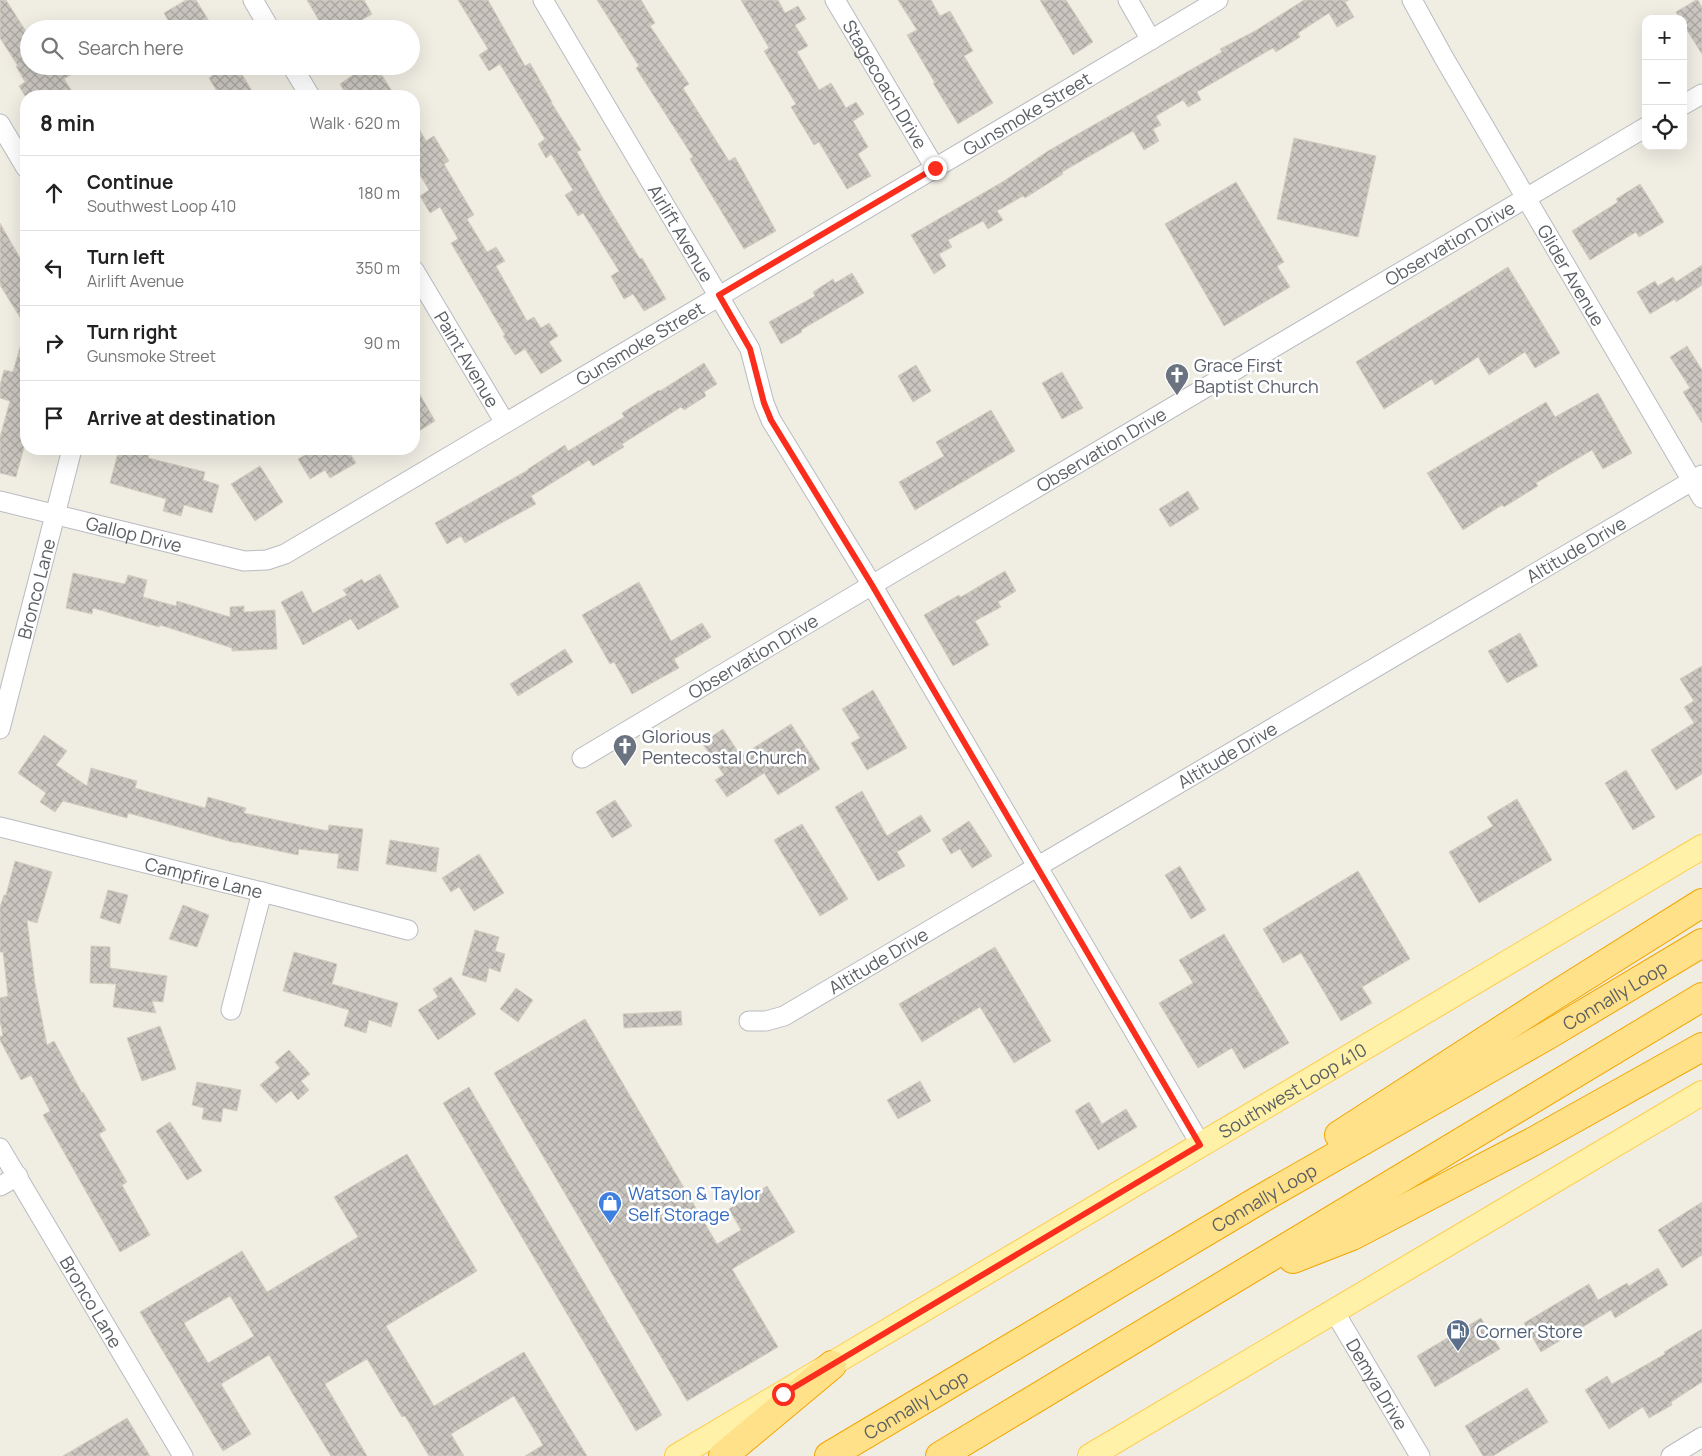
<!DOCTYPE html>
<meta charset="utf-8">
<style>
:root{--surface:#fff;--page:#f2f2f2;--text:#222;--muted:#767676;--line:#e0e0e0}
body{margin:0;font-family:Manrope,sans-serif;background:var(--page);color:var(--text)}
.controls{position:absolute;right:15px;top:15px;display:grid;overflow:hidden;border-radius:10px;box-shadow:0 5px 20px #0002}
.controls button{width:45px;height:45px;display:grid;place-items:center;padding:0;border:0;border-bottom:1px solid var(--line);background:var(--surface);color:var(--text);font:25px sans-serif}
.stop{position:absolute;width:15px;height:15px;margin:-11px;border:4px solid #fb2e1d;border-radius:50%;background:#fff}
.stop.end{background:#fb2e1d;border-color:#fff;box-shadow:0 1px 5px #0008}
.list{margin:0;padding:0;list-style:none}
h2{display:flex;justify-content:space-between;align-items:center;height:65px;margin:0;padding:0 20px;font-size:21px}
h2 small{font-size:16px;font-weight:400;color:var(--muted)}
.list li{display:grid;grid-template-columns:32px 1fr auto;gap:15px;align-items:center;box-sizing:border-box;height:75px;padding:0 20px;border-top:1px solid var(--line)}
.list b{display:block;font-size:19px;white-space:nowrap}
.list p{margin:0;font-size:16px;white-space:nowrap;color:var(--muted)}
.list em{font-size:16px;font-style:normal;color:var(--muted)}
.icon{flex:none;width:28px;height:28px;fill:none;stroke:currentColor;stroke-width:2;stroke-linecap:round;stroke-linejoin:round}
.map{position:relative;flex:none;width:1702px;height:1456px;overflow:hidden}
.search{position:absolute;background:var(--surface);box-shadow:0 5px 20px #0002;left:20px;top:20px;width:400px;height:55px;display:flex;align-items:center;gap:12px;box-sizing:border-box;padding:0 18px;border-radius:28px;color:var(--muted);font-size:19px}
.panel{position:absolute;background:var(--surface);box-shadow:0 5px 20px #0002;left:20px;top:90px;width:400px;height:365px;border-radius:20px}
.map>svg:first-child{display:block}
.building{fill:url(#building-cross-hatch);stroke:#d5cec0;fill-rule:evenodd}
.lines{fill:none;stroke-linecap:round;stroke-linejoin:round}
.minor-casing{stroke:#b8bbc1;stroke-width:21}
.major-casing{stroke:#ffcd4c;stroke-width:26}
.highway-casing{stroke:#f2a600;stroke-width:30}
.minor{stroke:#fff;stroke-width:19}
.major{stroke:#fff1a8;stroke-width:24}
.highway{stroke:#ffe18a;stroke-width:28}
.route{stroke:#fb2e1d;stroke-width:6}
.labels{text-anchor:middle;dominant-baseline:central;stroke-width:5;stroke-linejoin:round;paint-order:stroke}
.street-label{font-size:18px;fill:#5b6065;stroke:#fff}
.worship-label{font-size:18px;fill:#5b616d;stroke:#fff;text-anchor:start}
.shop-label{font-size:18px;fill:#366cbe;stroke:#fff;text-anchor:start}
.service-label{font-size:18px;fill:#4e5e75;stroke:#fff;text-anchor:start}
</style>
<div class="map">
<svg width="1702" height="1456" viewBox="0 0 1702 1456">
<defs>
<pattern id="building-cross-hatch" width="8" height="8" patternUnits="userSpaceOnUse" patternTransform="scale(1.25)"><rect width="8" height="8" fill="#cbc7c0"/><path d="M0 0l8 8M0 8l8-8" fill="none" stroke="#a8a5a0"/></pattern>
</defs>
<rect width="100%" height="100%" fill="#f0ede3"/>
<path class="building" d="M0,0H6L29,36V66H85L64,79L75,96H25L19,86L25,82L16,66H18L0,38Z
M186,0H196L214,29H173L164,13Z
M307,0H364L372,14L346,29H324Z
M458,0H488L525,66L530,63L552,102H551L581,150L577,152L604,200L640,259L642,258L666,299L644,311L633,294L624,299L611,276L619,271L583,213L578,216L565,195L573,190L551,154L546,158L538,144L545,139L500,64L489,71L479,55L488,49Z
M597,0H641L655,23L650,26L689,84L683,88L729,161L735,157L776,231L744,249L690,159L693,157L636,68L639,66Z
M741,0H778L785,13L798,6L806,19L795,25L808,46L797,52L819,90L831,83L846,108L856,102L864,114L853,121L868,147L858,154L871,176L847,189L819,142L814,145L791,107L796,104L764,51L769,48Z
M898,0H931L940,16L950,11L973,51L964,56L993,103L958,124L933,83H935L907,35L917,30Z
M1040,0H1066L1093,42L1073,55Z
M1304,0H1349L1345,2L1354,17L1337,27L1329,13L1298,33L1300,37L1276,52L1273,48L1197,92L1201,100L1188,107L1183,100L1156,116L1161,125L1153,129L1159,141L1144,150L1133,131L1062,172L1063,174L1025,198L1023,196L997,211L1003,220L988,229L983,221L948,240L952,247L939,254L946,266L934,274L911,235L1004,181L1048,151L1222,52L1220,49L1255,31Z
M1696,0H1698L1702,7V54L1683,24V19H1680L1676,12Z
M208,66H237L255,96H220L209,78L213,75Z
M347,66H376L395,96H347L340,84L353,75Z
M414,120L426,141L434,136L449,161L444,164L474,215L467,219L487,252L496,247L505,261L496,266L527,321L534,317L541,328L549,323L558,336L549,342L562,361L541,374L525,349L515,355L503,336L505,335L451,243L458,239L440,207L430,213L420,196L429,190L414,165Z
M1294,138L1376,156L1358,237L1277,219Z
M1236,182L1284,262L1277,266L1290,287L1224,326L1165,224Z
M1640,184L1664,222L1639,237L1636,232L1590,260L1572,231L1618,202L1616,199Z
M0,223L20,258L26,255V327L0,285Z
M1702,265V285L1676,302L1675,299L1650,314L1637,292L1655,281L1658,286L1673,277L1676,282Z
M1508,267L1560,353L1535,368L1525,352L1489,375L1478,357L1435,385L1432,379L1384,409L1356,362Z
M852,273L864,293L801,330L802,332L781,344L769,322L815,296L813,292L833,279L835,283Z
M22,340H26V440L16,477L0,473V437L10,401L0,398V385L4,370L13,372Z
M1687,346L1702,370V423L1683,392L1690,388L1670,357Z
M704,363L717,384L704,392L706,396L684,410L681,407L622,444L624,447L593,466L589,460L531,496L536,504L465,543L461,536L447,544L435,523L528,470V469L565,445L568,451L624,417L622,413L659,390L660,391Z
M916,365L931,391L913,402L898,376Z
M1062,372L1083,408L1062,419L1042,383Z
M414,384L435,421L414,434Z
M1598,393L1632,453L1603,469L1592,450L1536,483L1538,486L1504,507L1502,505L1463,530L1427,473L1546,402L1555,417Z
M991,410L1015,451L915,510L899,482L944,456L936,442Z
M119,449H150L148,458L205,472L203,480L219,485L212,513L184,505L181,516L163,511L166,499L110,483Z
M316,449H347L356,463L330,478L325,470L310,479L298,459Z
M260,466L283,502L255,521L231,484Z
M1188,491L1199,509L1170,527L1159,509Z
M1005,571L1016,591L998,602L1001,607L975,621L989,645L953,666L924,615L959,595L961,597Z
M73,573L125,584L128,575L147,580L143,597L176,606L177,601L230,617V607L244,606V612L275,610L277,649L232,651V648L160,625L159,627L93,608L92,614L66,608Z
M380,574L399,607L358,630L351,619L303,645L281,602L302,591L313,613L347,595L343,590L362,579L364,583Z
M639,582L671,641L702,623L711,637L674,659L679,668L632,694L614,662L610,664L582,615Z
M1520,633L1538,666L1507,683L1488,651Z
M565,649L573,662L518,696L510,684Z
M1702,666V774L1676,790L1651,750L1694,723L1684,707L1694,701L1680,679Z
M873,690L907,748L867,770L851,743L860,738L842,709Z
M791,724L820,769L778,795L764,773L727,797L715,780L724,775L702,743L723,729L741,756Z
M44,735L67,751L56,765L87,786L91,768L137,781L135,788L205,808L208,797L246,808L244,813L328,831L329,825L363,829L358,871L337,868L339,854L299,849L298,855L236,842V843L128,813L127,818L63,801L55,812L40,802L46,793L18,773Z
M1626,770L1655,817L1633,830L1605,783Z
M862,791L887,836L921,815L931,831L897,852L905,866L878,881L835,807Z
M1517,799L1552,860L1479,903L1449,852L1493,826L1487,817Z
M615,800L632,826L612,838L596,812Z
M969,821L992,856L972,868L960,849L951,854L942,839Z
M802,824L848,899L820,916L774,840Z
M390,840L439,848L436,872L386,864Z
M479,854L504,893L474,911L459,887L451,892L442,878Z
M15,861L52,872L37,923L27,920L35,984L47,1045L54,1041L82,1093L83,1092L106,1130L99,1134L127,1182L122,1185L150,1235L120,1252L43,1115L50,1111L31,1075L21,1080L0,1040V1036H3L0,1021V998L8,996L3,952H0V907L4,895H6Z
M1180,866L1206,910L1191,919L1165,875Z
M1358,871L1410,959L1362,987L1372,1003L1341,1021L1301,953L1283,963L1263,929Z
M108,890L128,895L120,924L100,918Z
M183,905L209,915L197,947L169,939Z
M475,930L499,937L495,951L505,954L500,972L489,968L486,982L462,975Z
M1224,934L1289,1043L1244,1069L1232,1048L1198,1068L1159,1003L1193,983L1179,960Z
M91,946L110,947V968L167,976L163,1002L152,1001L156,1013L113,1007L116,984L90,983Z
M995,947L1051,1041L1014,1063L980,1007L922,1042L899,1004Z
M294,952L337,964L332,984L398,1003L391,1027L369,1020L366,1033L344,1026L349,1010L283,991Z
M451,977L476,1014L438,1040L418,1010L438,997L433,989Z
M516,988L533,1000L518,1022L500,1009Z
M681,1011L682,1025L624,1028L623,1014Z
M585,1019L717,1244L741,1230L729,1209L767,1186L795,1232L732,1269L778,1347L687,1401L494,1073Z
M160,1026L176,1069L142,1081L127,1038Z
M289,1050L310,1074L301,1081L309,1090L298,1100L291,1091L276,1103L260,1085L280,1068L275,1062Z
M920,1081L931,1101L898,1119L887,1100Z
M197,1082L241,1090L237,1111L223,1108L221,1122L202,1119L204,1108L192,1105Z
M469,1087L662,1415L636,1431L443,1103Z
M1089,1102L1102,1124L1126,1109L1137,1127L1098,1150L1075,1111Z
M170,1122L202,1171L187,1180L156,1131Z
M407,1154L477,1271L386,1326L434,1406L524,1352L587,1456H525L543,1445L514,1396L451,1434L464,1456H429L405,1416L402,1417L367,1359L325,1384L367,1456H331L269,1355L221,1384L251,1434L223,1451L161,1348L140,1312L242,1251L267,1292L358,1237L334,1197ZM230,1296L254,1336L208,1363L184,1323Z
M1702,1202V1255L1682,1268L1658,1230Z
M1658,1268L1668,1285L1615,1318L1611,1310L1541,1352L1524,1323L1589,1284L1598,1300L1627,1283L1629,1286Z
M1481,1318L1500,1349L1435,1387L1417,1356Z
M1702,1329V1382L1671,1402L1672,1405L1649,1418L1643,1407L1609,1429L1585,1390L1607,1376L1612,1384L1665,1354L1664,1352Z
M1527,1388L1548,1422L1493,1456H1483L1465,1426Z
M127,1418L150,1456H63Z"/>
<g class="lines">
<g class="minor-casing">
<g id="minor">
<path d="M253,0L270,29"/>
<path id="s1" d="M543,0L750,349L764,403L771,420L872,585L1201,1145"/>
<path id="s2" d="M835,0L935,168"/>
<path d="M1128,0L1151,40"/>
<path id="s3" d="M1412,0L1444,58L1702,498"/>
<path d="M292,66L310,96"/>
<path d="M1683,105L1702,94"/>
<path d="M0,124L26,168"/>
<path id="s4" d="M414,270L505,423"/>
<path id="s5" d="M0,501L244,561L267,560L285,554L1218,0"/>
<path id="s6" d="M0,729L72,449"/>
<path id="s7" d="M582,758L872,585L1646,127"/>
<path id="s8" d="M0,827L262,892L408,930"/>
<path d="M231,1010L262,892"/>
<path id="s9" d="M749,1021H766L784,1016L1702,475"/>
<path id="s10" d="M0,1148L183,1456"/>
<path d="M0,1186L18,1176"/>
<path id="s11" d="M1334,1311L1420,1456"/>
<path d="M1671,1456L1702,1437"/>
</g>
</g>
<g class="major-casing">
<g id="major">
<path id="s12" d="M677,1456L1702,847"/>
<path d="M1090,1456L1702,1093"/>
</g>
</g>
<g class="highway-casing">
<g id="highway">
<path d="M1339,1135L1554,996L1702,903"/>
<path d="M1293,1259L1352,1236L1534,1141L1702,1047"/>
<path d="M723,1456L832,1365"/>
<path id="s13" d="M829,1456L1259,1200L1548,1035L1702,943"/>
<path d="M940,1456L1702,997"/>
</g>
</g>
<use href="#minor" class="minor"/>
<use href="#major" class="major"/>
<use href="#highway" class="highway"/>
</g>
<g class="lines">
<path class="route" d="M783,1394L1200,1145L872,585L771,420L764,403L750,349L719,295L935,168"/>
</g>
<defs>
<g id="church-pin" transform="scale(1.25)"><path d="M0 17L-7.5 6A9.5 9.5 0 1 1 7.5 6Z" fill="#6b7280" stroke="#fff"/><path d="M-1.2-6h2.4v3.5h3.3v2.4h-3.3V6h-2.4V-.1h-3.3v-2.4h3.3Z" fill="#fff"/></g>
<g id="shop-pin" transform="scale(1.25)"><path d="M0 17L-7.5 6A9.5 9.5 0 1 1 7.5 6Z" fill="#3f7fe0" stroke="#fff"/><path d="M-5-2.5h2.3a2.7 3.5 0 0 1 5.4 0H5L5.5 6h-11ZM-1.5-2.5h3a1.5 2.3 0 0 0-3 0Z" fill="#fff"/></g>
<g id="fuel-pin" transform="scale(1.25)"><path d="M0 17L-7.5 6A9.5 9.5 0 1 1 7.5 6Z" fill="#5c6f8a" stroke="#fff"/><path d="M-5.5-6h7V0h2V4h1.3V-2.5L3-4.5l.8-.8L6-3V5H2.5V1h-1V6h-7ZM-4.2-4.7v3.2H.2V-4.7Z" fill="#fff"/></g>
</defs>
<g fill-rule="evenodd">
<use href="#church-pin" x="1177" y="375"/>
<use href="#church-pin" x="625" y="746"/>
<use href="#shop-pin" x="610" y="1203"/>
<use href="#fuel-pin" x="1458" y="1331"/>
</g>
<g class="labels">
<g class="street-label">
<text stroke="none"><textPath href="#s2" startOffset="98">Stagecoach Drive</textPath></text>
<text stroke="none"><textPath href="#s5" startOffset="1156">Gunsmoke Street</textPath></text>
<text stroke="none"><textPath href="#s1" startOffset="271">Airlift Avenue</textPath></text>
<text stroke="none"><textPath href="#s7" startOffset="1009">Observation Drive</textPath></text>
<text stroke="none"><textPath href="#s3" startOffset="318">Glider Avenue</textPath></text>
<text stroke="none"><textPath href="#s5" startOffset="706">Gunsmoke Street</textPath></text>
<text stroke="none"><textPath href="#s4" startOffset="104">Paint Avenue</textPath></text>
<text stroke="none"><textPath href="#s7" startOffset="604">Observation Drive</textPath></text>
<text stroke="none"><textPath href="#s5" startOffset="138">Gallop Drive</textPath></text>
<text stroke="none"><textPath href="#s9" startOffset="955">Altitude Drive</textPath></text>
<text stroke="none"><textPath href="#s6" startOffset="145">Bronco Lane</textPath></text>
<text stroke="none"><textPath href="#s7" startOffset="199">Observation Drive</textPath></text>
<text stroke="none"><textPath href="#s9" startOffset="550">Altitude Drive</textPath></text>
<text stroke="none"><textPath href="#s8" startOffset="210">Campfire Lane</textPath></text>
<text stroke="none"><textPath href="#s9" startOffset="145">Altitude Drive</textPath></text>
<text stroke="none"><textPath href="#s13" startOffset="911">Connally Loop</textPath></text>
<text stroke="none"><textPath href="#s12" startOffset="716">Southwest Loop 410</textPath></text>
<text stroke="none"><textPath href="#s13" startOffset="506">Connally Loop</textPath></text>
<text stroke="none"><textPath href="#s10" startOffset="179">Bronco Lane</textPath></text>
<text stroke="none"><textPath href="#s11" startOffset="85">Demya Drive</textPath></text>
<text stroke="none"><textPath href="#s13" startOffset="101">Connally Loop</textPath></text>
</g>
<g class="worship-label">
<text x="1194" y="365">Grace First<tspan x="1194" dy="21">Baptist Church</tspan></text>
<text x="642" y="736">Glorious<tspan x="642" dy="21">Pentecostal Church</tspan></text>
</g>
<g class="shop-label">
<text x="628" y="1193">Watson &amp; Taylor<tspan x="628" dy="21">Self Storage</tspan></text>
</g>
<g class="service-label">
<text x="1476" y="1331">Corner Store</text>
</g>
</g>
</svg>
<div class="controls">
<button>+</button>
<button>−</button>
<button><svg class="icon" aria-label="locate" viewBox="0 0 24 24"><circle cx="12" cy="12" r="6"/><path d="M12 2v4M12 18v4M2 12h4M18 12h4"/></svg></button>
</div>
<div class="stop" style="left:783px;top:1394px"></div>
<div class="stop end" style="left:935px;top:168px"></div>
<div class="search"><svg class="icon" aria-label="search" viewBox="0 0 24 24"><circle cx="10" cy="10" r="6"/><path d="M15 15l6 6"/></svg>Search here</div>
<section class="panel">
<h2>8 min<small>Walk · 620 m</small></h2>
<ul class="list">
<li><svg class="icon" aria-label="ahead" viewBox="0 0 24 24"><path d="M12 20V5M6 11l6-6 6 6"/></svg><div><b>Continue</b><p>Southwest Loop 410</p></div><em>180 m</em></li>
<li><svg class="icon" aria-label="left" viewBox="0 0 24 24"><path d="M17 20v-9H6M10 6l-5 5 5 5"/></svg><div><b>Turn left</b><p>Airlift Avenue</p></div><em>350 m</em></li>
<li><svg class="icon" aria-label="right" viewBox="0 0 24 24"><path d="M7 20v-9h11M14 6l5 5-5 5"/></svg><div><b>Turn right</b><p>Gunsmoke Street</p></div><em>90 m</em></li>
<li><svg class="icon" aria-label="arrive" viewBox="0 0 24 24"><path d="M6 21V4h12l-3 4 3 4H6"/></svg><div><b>Arrive at destination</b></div></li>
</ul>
</section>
</div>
